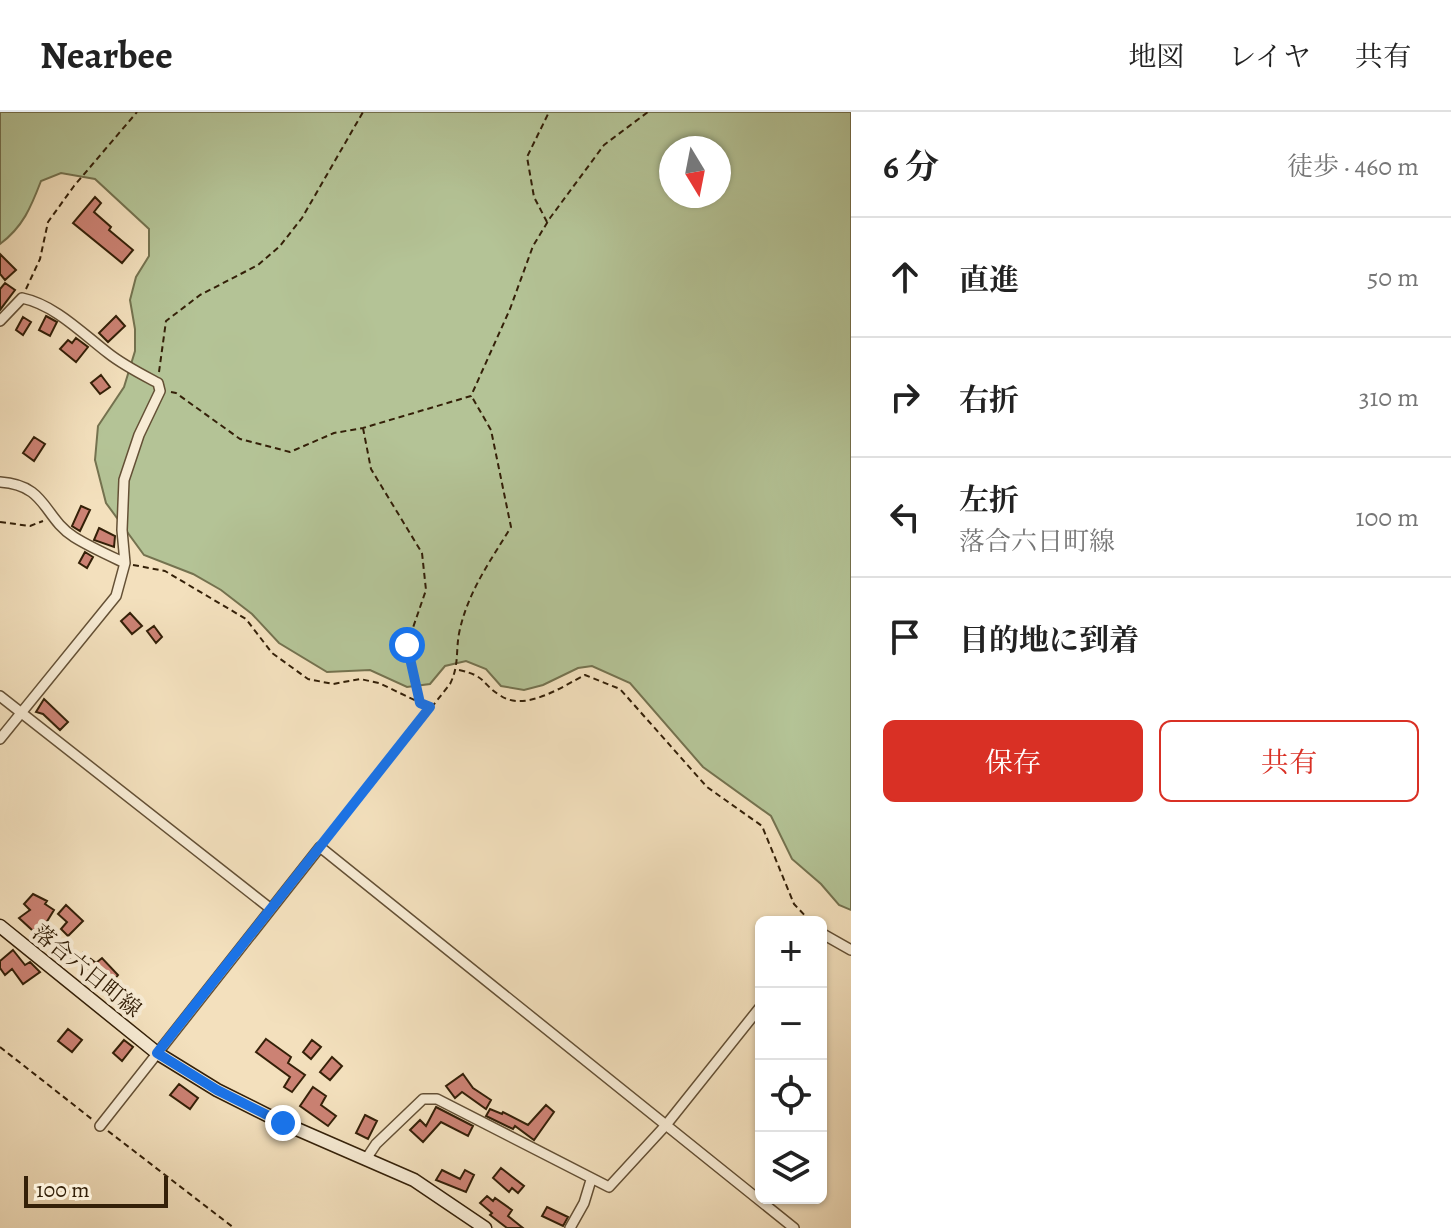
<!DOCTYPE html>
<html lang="ja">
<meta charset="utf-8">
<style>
:root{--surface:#fff;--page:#f2f2f2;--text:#222;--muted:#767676;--line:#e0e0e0;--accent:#d93025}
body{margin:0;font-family:Alegreya,"Noto Serif JP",serif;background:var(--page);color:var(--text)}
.controls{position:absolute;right:24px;bottom:24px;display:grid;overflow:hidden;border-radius:12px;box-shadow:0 2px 6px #0004}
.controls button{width:72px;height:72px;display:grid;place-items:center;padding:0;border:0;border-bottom:2px solid var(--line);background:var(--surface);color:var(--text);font:40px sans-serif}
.compass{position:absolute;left:659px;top:24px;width:72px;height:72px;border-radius:50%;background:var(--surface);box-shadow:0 2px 6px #0004;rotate:170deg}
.scale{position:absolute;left:24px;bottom:20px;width:144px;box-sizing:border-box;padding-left:8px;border:4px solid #342008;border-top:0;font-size:22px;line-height:28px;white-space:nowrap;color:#342008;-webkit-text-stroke:6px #f7ebd4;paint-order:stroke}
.stop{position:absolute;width:24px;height:24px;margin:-18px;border:6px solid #1a73e8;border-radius:50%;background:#fff}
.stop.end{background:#1a73e8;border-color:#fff;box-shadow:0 2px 8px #0008}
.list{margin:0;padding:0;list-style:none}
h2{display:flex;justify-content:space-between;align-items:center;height:104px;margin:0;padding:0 32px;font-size:34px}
h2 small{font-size:26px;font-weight:400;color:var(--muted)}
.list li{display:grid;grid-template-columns:52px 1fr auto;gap:24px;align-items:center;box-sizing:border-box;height:120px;padding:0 32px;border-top:2px solid var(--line)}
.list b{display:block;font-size:30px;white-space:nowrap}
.list p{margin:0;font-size:26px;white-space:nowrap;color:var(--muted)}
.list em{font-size:26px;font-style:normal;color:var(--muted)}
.actions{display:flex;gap:16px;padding:24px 32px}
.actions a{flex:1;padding:18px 0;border:2px solid var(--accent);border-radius:12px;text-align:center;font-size:28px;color:var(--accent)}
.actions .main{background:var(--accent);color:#fff}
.icon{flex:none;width:44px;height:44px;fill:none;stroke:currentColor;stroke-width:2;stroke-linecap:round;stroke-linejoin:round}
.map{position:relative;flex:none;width:851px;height:1116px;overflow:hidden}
header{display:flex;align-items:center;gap:48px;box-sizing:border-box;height:112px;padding:0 40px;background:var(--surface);border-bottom:2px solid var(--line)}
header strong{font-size:38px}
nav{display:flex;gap:44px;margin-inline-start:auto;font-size:28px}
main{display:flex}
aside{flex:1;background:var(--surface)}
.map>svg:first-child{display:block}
.green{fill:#b4c396;stroke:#74724f;stroke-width:2;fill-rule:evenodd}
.building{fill:#cc8274;stroke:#342008;stroke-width:2}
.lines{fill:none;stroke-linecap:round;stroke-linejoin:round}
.street-casing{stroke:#645035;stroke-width:12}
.secondary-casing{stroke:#342008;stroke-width:15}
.path{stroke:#342008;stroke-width:2;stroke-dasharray:6 4;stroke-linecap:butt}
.street{stroke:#f7ebd4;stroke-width:9}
.secondary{stroke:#f7ebd4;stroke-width:12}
.route{stroke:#1a73e8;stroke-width:10}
.labels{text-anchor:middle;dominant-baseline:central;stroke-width:8;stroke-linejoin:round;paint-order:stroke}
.street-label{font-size:22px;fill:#342008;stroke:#f7ebd4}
</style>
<header>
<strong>Nearbee</strong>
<nav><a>地図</a><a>レイヤ</a><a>共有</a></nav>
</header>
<main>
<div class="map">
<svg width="851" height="1116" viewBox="0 0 851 1116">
<rect width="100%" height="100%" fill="#f3e0bd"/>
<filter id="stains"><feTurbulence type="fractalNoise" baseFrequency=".0025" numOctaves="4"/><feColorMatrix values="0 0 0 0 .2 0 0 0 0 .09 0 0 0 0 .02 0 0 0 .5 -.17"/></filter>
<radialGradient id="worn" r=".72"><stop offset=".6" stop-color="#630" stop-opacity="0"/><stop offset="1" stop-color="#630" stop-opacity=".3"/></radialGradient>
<path class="green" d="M0,0H851V798L839,793L821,772L792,747L771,704L703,655L630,571L592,554L578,556L543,573L524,578L501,574L486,557L466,549L445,554L430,572L407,575L370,558L327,560L279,531L252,502L221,478L193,462L144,443L106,391L95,348L98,314L124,275L135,239V217L130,188L136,165L149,144V117L95,67L61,61L41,69C31,95 23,115 0,132ZM671,36H719V84H671Z"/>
<path class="building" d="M95,85L101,91L94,100L111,115L109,118L133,138L122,151L73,111Z
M0,142L16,158L5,168L0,162Z
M5,171L15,178L0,198V177Z
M46,204L57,210L50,224L39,218Z
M116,204L125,214L108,230L99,221Z
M23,205L31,210L23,223L16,218Z
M76,226L88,235L76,250L60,237L68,228L72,231Z
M101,263L110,275L100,282L91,271Z
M34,325L45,332L34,349L23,341Z
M81,394L90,398L80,419L72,414Z
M99,416L115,424L114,435L94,428Z
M85,440L93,445L87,456L79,451Z
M130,501L142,514L132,522L121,509Z
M154,514L162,525L156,531L147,519Z
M44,587L68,610L60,618L43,602L36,600Z
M33,782L47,789L45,792L54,798L43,816L50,822L44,829L19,806L30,798L24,792Z
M66,793L83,809L68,824L61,817L67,810L58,802Z
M72,837L81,844L83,841L96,851L102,846L118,863L112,870L108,865L102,871L86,854L85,856L67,843Z
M13,838L25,853L30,850L40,860L23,872L12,857L5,863L0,856V849Z
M68,917L82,928L72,940L58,929Z
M266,927L291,945L288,951L305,963L292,980L284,975L290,965L256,940Z
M124,928L133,935L122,949L113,941Z
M312,928L321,935L311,947L303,940Z
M332,945L342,954L330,968L320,960Z
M463,962L473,976L491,988L486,997L462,980L455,986L446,974Z
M179,972L198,986L190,997L170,983Z
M313,975L326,984L321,993L336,1004L328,1014L300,994Z
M546,993L554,1000L534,1028L515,1014L513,1017L486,1004L490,997L502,1002L503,1000L528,1013Z
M436,995L473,1014L468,1024L441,1010L423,1030L410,1018L420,1008L426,1014Z
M365,1003L377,1009L368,1027L356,1021Z
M501,1056L524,1074L518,1081L512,1076L509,1080L493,1066Z
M442,1058L460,1067L465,1058L474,1063L466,1080L436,1068Z
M487,1084L493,1089L495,1086L512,1098L508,1104L523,1116H507L490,1103L492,1101L480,1091Z
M547,1095L568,1105L563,1114L542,1104Z"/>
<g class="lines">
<g class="street-casing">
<path id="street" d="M0,209L22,186C55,193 82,221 108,241C123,253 141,262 158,271L160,279L139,323L124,368L122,418L125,451L116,484L0,627
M0,370C47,373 43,405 74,425C90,435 108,443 125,451
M0,584L271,797
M821,821L851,838
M100,1014L320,735L794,1116
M366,1047L376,1032L423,987H437L609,1075L666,1013L761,894
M570,1116L584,1091L591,1068"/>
</g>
<g class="secondary-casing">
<path id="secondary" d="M0,814L157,941L217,978L283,1011L414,1068L485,1116"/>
</g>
<path class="path" d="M547,110L534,85L527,45L549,0
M26,177L40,147L48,110L74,74L137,0
M159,260L166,209L200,183L258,153L280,134L302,106L363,0
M171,280L176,281L240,327L290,340L334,321L363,316L471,284L510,197L533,134L550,106L604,33L648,0
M363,316L371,357L422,441L426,478L407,533L420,589
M0,410L30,414L43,409
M133,453L165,459L246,507L272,541L308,567L333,572L360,567L379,571L429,595
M459,558C487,564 481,572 501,584C526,600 563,574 585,563L620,577L707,675L762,714L794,792L811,810
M326,729L450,572C460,552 455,537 460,517C469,478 491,448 511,415L491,318L472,285
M0,935L93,1008
M108,1019L234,1116"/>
<use href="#street" class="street"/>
<use href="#secondary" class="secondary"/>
</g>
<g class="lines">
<path class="route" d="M283,1011L217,978L157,941L430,595L420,591L407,533"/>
</g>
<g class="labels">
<g class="street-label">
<text transform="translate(87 859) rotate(39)">落合六日町線</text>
</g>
</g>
<rect width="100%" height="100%" filter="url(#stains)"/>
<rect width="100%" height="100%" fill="url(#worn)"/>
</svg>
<div class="controls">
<button>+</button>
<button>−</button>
<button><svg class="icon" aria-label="locate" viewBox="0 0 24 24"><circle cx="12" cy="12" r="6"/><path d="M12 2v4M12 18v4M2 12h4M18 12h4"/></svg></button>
<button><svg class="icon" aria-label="layers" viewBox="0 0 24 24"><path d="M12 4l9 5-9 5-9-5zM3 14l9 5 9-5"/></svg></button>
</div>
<svg class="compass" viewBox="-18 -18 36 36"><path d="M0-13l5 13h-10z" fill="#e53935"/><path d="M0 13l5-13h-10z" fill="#767676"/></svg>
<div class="scale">100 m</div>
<div class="stop" style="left:407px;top:533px"></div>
<div class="stop end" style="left:283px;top:1011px"></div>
</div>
<aside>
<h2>6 分<small>徒歩 · 460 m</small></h2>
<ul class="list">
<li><svg class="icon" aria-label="ahead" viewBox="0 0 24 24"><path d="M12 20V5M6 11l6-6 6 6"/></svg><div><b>直進</b></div><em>50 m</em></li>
<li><svg class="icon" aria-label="right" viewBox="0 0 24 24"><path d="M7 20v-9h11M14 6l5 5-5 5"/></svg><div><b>右折</b></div><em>310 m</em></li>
<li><svg class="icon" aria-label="left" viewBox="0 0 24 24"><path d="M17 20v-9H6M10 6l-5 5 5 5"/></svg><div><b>左折</b><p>落合六日町線</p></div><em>100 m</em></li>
<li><svg class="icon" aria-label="arrive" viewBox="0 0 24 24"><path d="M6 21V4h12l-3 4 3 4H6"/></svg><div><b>目的地に到着</b></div></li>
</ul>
<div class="actions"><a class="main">保存</a><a>共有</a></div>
</aside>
</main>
